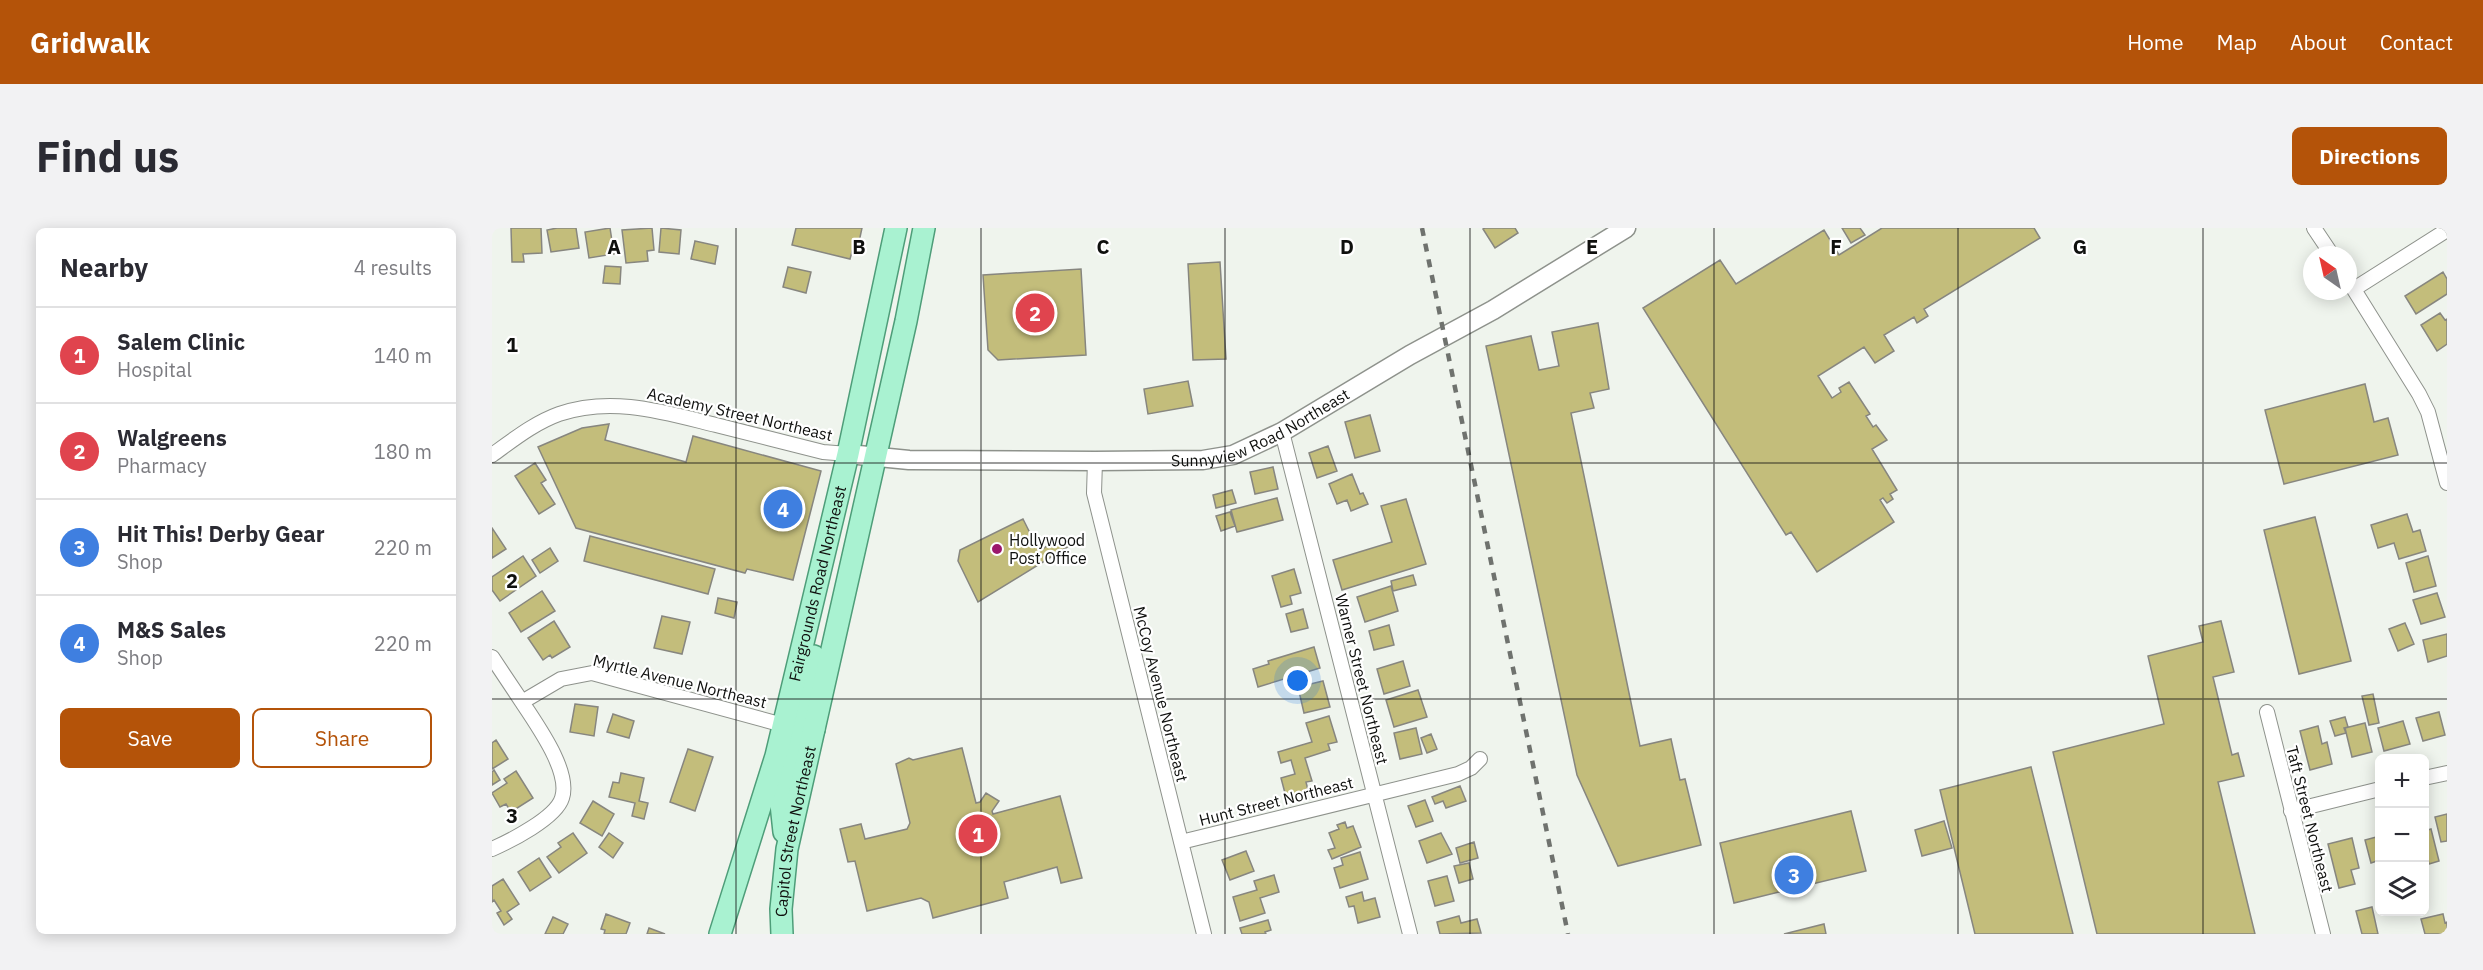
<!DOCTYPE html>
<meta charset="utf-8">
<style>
:root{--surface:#fff;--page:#f2f2f3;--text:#2b2b33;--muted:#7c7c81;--line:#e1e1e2;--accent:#b45309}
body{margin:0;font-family:"IBM Plex Sans",sans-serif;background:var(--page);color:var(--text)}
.controls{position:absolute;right:18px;bottom:18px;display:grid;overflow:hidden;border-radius:9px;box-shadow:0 3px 15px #0003}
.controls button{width:54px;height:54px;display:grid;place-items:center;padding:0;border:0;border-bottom:2px solid var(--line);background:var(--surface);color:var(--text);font:30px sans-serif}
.compass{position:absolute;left:1811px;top:18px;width:54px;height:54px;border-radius:50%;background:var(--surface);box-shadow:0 3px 15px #0003;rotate:326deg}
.you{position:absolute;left:806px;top:453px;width:21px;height:21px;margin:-15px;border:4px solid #fff;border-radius:50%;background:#1a73e8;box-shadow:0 0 0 9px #1a73e833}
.badge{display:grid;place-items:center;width:39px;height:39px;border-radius:50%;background:var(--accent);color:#fff;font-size:20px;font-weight:700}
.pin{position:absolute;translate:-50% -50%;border:3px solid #fff;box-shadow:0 2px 6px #0006}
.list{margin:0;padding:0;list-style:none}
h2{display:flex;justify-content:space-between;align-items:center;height:78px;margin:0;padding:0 24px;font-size:26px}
h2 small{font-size:20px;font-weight:400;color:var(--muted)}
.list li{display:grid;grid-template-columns:39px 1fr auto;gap:18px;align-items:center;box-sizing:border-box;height:96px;padding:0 24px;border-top:2px solid var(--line)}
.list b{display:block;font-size:22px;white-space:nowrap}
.list p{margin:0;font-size:20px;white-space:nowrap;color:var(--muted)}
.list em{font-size:20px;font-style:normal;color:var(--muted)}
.actions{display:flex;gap:12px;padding:18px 24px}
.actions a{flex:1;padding:14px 0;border:2px solid var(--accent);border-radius:9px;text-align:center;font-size:21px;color:var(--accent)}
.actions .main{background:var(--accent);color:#fff}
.icon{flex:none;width:33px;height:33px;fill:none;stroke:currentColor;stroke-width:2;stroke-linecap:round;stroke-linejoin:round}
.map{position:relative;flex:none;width:1955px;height:706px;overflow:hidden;border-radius:9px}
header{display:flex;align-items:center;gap:36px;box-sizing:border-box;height:84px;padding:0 30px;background:var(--accent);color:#fff}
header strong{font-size:28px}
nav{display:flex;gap:33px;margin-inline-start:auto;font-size:21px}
.intro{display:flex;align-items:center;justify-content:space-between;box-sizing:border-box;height:144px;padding:0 36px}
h1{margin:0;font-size:42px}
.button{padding:15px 27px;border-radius:9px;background:var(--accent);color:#fff;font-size:21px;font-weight:700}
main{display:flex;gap:36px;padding:0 36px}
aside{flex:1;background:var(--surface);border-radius:9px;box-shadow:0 3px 15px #0003}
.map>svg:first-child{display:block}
.building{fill:#c3bd7b;stroke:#87867f;stroke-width:1.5}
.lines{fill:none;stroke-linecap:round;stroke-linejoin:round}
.street-casing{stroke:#8e928c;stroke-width:16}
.secondary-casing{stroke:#8e928c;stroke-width:21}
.primary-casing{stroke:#4e9d79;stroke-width:24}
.street{stroke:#fff;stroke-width:14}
.secondary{stroke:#fff;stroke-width:18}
.primary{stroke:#a9f2d1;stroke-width:21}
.rail{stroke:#6f726e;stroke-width:4.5;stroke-dasharray:8 8;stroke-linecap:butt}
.grid{fill:none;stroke:#0f100e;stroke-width:1.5;stroke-opacity:0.55}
.poi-dot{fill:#9b186c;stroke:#fff;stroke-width:2}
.labels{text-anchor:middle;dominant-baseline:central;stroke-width:4.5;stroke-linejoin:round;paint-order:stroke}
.street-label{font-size:16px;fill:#0f100e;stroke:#fff}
.poi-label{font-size:16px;fill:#0f100e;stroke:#fff;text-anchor:start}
.grid-label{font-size:20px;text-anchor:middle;font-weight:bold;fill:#0f100e;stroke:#fff;stroke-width:4.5;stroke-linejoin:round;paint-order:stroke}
</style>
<header>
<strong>Gridwalk</strong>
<nav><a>Home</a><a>Map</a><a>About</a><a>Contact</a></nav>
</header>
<div class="intro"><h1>Find us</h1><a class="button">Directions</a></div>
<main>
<aside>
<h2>Nearby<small>4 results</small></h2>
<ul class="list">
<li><span class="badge" style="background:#e0444e">1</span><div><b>Salem Clinic</b><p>Hospital</p></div><em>140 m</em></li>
<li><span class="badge" style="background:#e0444e">2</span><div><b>Walgreens</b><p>Pharmacy</p></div><em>180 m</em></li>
<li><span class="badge" style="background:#3f7fe0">3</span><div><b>Hit This! Derby Gear</b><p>Shop</p></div><em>220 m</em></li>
<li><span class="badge" style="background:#3f7fe0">4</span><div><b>M&amp;S Sales</b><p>Shop</p></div><em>220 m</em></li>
</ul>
<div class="actions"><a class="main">Save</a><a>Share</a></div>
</aside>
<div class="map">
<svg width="1955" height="706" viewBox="0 0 1955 706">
<rect width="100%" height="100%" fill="#eff4ed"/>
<path class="building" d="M19,0H49L50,25L31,26L32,34H20Z
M65,0H84L87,20L59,24L55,2Z
M118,0L122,26L97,30L93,4Z
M160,0L162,22L155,23L156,33L134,35L130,2Z
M169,0L189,2L187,26L167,24Z
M304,0H370L367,14L363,13L358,31L300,17Z
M993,0H1023L1026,5L1003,20L991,1Z
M1350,0H1368L1373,7L1359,15Z
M1390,0H1542L1548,10L1432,81L1436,88L1425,95L1422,89L1392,107L1402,123L1383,135L1372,119L1326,148L1340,170L1349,164L1347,160L1357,154L1378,186L1374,188L1381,199L1384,197L1395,212L1380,221L1405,262L1398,266L1401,271L1395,275L1391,270L1388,272L1402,294L1325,344L1299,304L1294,307L1151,80L1228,32L1244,56L1332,2L1347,27Z
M203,13L226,18L223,36L199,31Z
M728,34L734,131L701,132L696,36Z
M113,38L129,39L128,56L111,55Z
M296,39L319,44L314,65L291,59Z
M589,41L594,127L506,132L496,122L491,47Z
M1951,44L1955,51V66L1924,86L1913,68Z
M1948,85L1953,92L1955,91V116L1945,123L1929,97Z
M1106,95L1117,161L1098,165L1102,180L1079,185L1148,518L1179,511L1188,552L1193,551L1209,617L1126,638L1085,547L994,118L1039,108L1047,142L1067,138L1060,104Z
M696,153L701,178L656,186L652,161Z
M1873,156L1882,194L1896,190L1906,227L1792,256L1773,182Z
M878,187L888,223L863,230L853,194Z
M117,196L113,212L194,234L201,208L329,243L301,352L255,341L253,345L84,300L46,219L90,200Z
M836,218L845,243L825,250L817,225Z
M43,235L54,252L49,255L63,276L47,286L23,248Z
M781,239L786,261L763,266L758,244Z
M860,246L868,266L871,265L876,276L859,283L855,272L845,276L837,256Z
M740,262L744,275L724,280L721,267Z
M785,270L791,292L745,304L739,282Z
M914,271L934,336L850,362L841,332L900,314L889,278Z
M738,284L743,298L729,303L724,288Z
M1915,286L1921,304L1928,302L1934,323L1907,331L1902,315L1886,320L1879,297Z
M1823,289L1859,433L1807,446L1772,302Z
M531,291L547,323L570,309L577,318L486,374L466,333L468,322Z
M0,300L14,321L0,330Z
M98,308L223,341L216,366L92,333Z
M58,320L66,333L48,345L40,332Z
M31,328L44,348L8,373L0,362V349Z
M1936,328L1944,358L1922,364L1914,335Z
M802,341L809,365L798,368L800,376L789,379L780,348Z
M921,347L924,357L901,363L899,353Z
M899,358L906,383L873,394L865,369Z
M50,363L63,383L29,404L17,385Z
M1945,365L1953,389L1929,396L1921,372Z
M226,370L245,374L242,390L223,385Z
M811,381L816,400L799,404L794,386Z
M170,388L198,394L190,426L162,420Z
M62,393L78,419L60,430L58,427L51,432L36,410Z
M1729,393L1742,444L1721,449L1740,527L1746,525L1752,548L1726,554L1763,706H1605L1561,524L1672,496L1656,428L1711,414L1707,398Z
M1913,395L1922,416L1906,423L1897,401Z
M897,397L902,417L882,422L877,403Z
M1955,406V428L1936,434L1931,412Z
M822,419L828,440L766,459L761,441L777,436L776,433Z
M911,433L918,458L892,466L885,441Z
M831,453L838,479L812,485L806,459Z
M926,462L935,489L902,499L894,472Z
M1881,466L1887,495L1877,497L1870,468Z
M83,476L106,479L102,508L78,504Z
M1947,484L1953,507L1931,513L1924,490Z
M121,486L142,493L137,510L115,504Z
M837,488L845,514L836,516L838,522L813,530L820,553L814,554L816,562L794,569L789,550L803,546L799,532L789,535L786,524L820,514L814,495Z
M1853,489L1856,499L1852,500L1854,505L1843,508L1838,493Z
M1911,493L1918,516L1892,523L1886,500Z
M1873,495L1880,524L1860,529L1853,500Z
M1826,498L1830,516L1835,514L1840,536L1818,542L1808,503Z
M924,500L930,526L908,531L902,505Z
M939,506L945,521L935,525L929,510Z
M4,512L16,531L0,541V515Z
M470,520L484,575L488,574L494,565L507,573L500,583L501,586L568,568L590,650L569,655L565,639L512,654L516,670L441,690L437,674L429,670L375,683L363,633L356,634L348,601L369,596L373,611L415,601L418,595L404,536L417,530L421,532Z
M196,521L221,529L203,583L178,574Z
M1539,539L1581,706H1483L1448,562Z
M2,542L8,552L0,557V544Z
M24,543L41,570L19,584L14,576L8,579L0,565L15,555L12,551Z
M129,545L152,550L147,573L156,575L152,591L140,588L143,575L117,569L121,554L127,555Z
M968,558L974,573L954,580L951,573L943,576L940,569Z
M933,572L941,593L924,599L916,578Z
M101,573L122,586L110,608L88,595Z
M1359,583L1374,643L1242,675L1228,615Z
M1955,586V613L1949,614L1943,589Z
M1452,593L1460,620L1430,628L1423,602Z
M853,594L855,600L861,598L869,619L840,631L836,622L843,620L837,605L847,601L845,597Z
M1939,601L1947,633L1937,636L1935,627H1932V603Z
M81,605L95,625L67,645L55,629L69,619L66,615Z
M117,605L131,615L121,630L107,619Z
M949,605L960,626L935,635L927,613Z
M1888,608V632L1879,635L1873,612Z
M1860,610L1867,640L1859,642L1863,656L1847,660L1836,616Z
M982,614L986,630L968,635L964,620Z
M754,623L762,643L738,652L730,632Z
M868,624L876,651L848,660L842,640L851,637L849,630Z
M47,630L59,649L38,663L26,644Z
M977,635L981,651L967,655L962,638Z
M782,647L787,664L768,670L773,685L748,693L741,669L765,662L762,653Z
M955,648L962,673L943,678L936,653Z
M11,651L27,676L15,684L20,691L12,697L5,685L9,683L2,672L0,674V658Z
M870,664L872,673L883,670L888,689L866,695L862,678L857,679L854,669Z
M1880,679L1886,706H1870L1864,683Z
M114,686L138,695L134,706H112L113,702L109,701Z
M1951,686L1953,695L1955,694V706H1933L1929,691Z
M967,688L969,695L985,691L989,705L948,706L945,694Z
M61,689L76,696L71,706H53Z
M776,692L779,702L773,704L774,706H750L748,700Z
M1332,696L1334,706H1292Z
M157,700L173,706H155Z"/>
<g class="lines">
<g class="street-casing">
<path id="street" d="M1822,0L1840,27
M1856,52L1927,166L1936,184L1955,255
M1862,61L1955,2
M790,204L918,706
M0,227C21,212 42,195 67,186C120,168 171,184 224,197C260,206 295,215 331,224L356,226
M603,233L602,265L712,706
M0,429L30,474L69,451L100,445L291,497
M1775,484L1831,706
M1932,550L1955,545
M1799,583L1888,561
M689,614L966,546L979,540L988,531
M0,621C18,613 64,590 70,570C79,543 44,496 30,474"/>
</g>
<g class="secondary-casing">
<g id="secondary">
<path id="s1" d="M356,226L417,232L603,233L711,232L741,227L790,204L918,127L1001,82L1134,0"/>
</g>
</g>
<g class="primary-casing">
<g id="primary">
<path d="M322,428L312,482L313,490L322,501"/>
<path d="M292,604L289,576L302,507L297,500"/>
<path id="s2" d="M228,706L284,528L356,226L404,0"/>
<path id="s3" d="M290,706L289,681L295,621L414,93L432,0"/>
</g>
</g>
<use href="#street" class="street"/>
<use href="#secondary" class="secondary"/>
<use href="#primary" class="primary"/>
<path class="rail" d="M930,0L1076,706"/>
</g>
<path class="grid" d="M244,0V706M489,0V706M733,0V706M978,0V706M1222,0V706M1466,0V706M1711,0V706M0,235H1955M0,471H1955"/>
<circle class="poi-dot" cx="505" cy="321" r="6"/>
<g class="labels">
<g class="street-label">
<text transform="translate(248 186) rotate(13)">Academy Street Northeast</text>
<text stroke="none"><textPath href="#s1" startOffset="420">Sunnyview Road Northeast</textPath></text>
<text stroke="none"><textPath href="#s2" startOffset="364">Fairgrounds Road Northeast</textPath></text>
<text transform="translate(870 451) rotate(76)">Warner Street Northeast</text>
<text transform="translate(188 453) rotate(14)">Myrtle Avenue Northeast</text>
<text transform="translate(669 466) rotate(76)">McCoy Avenue Northeast</text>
<text transform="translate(784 573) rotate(-14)">Hunt Street Northeast</text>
<text transform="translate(1818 591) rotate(76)">Taft Street Northeast</text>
<text stroke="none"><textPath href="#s3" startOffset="104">Capitol Street Northeast</textPath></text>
</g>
<g class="poi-label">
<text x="517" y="312">Hollywood<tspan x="517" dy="18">Post Office</tspan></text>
</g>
</g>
<g class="grid-label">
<text x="122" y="26">A</text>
<text x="367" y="26">B</text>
<text x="611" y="26">C</text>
<text x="855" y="26">D</text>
<text x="1100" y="26">E</text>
<text x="1344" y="26">F</text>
<text x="1588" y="26">G</text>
<text x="20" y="124">1</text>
<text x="20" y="360">2</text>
<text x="20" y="595">3</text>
</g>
</svg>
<div class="controls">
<button>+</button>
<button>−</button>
<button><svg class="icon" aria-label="layers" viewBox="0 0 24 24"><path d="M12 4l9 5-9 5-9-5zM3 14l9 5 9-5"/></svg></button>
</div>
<svg class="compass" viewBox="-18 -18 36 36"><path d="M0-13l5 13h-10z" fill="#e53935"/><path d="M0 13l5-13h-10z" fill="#7c7c81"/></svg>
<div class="you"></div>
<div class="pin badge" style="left:486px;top:606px;background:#e0444e">1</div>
<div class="pin badge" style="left:543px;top:85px;background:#e0444e">2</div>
<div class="pin badge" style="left:1302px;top:647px;background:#3f7fe0">3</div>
<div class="pin badge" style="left:291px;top:281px;background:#3f7fe0">4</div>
</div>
</main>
